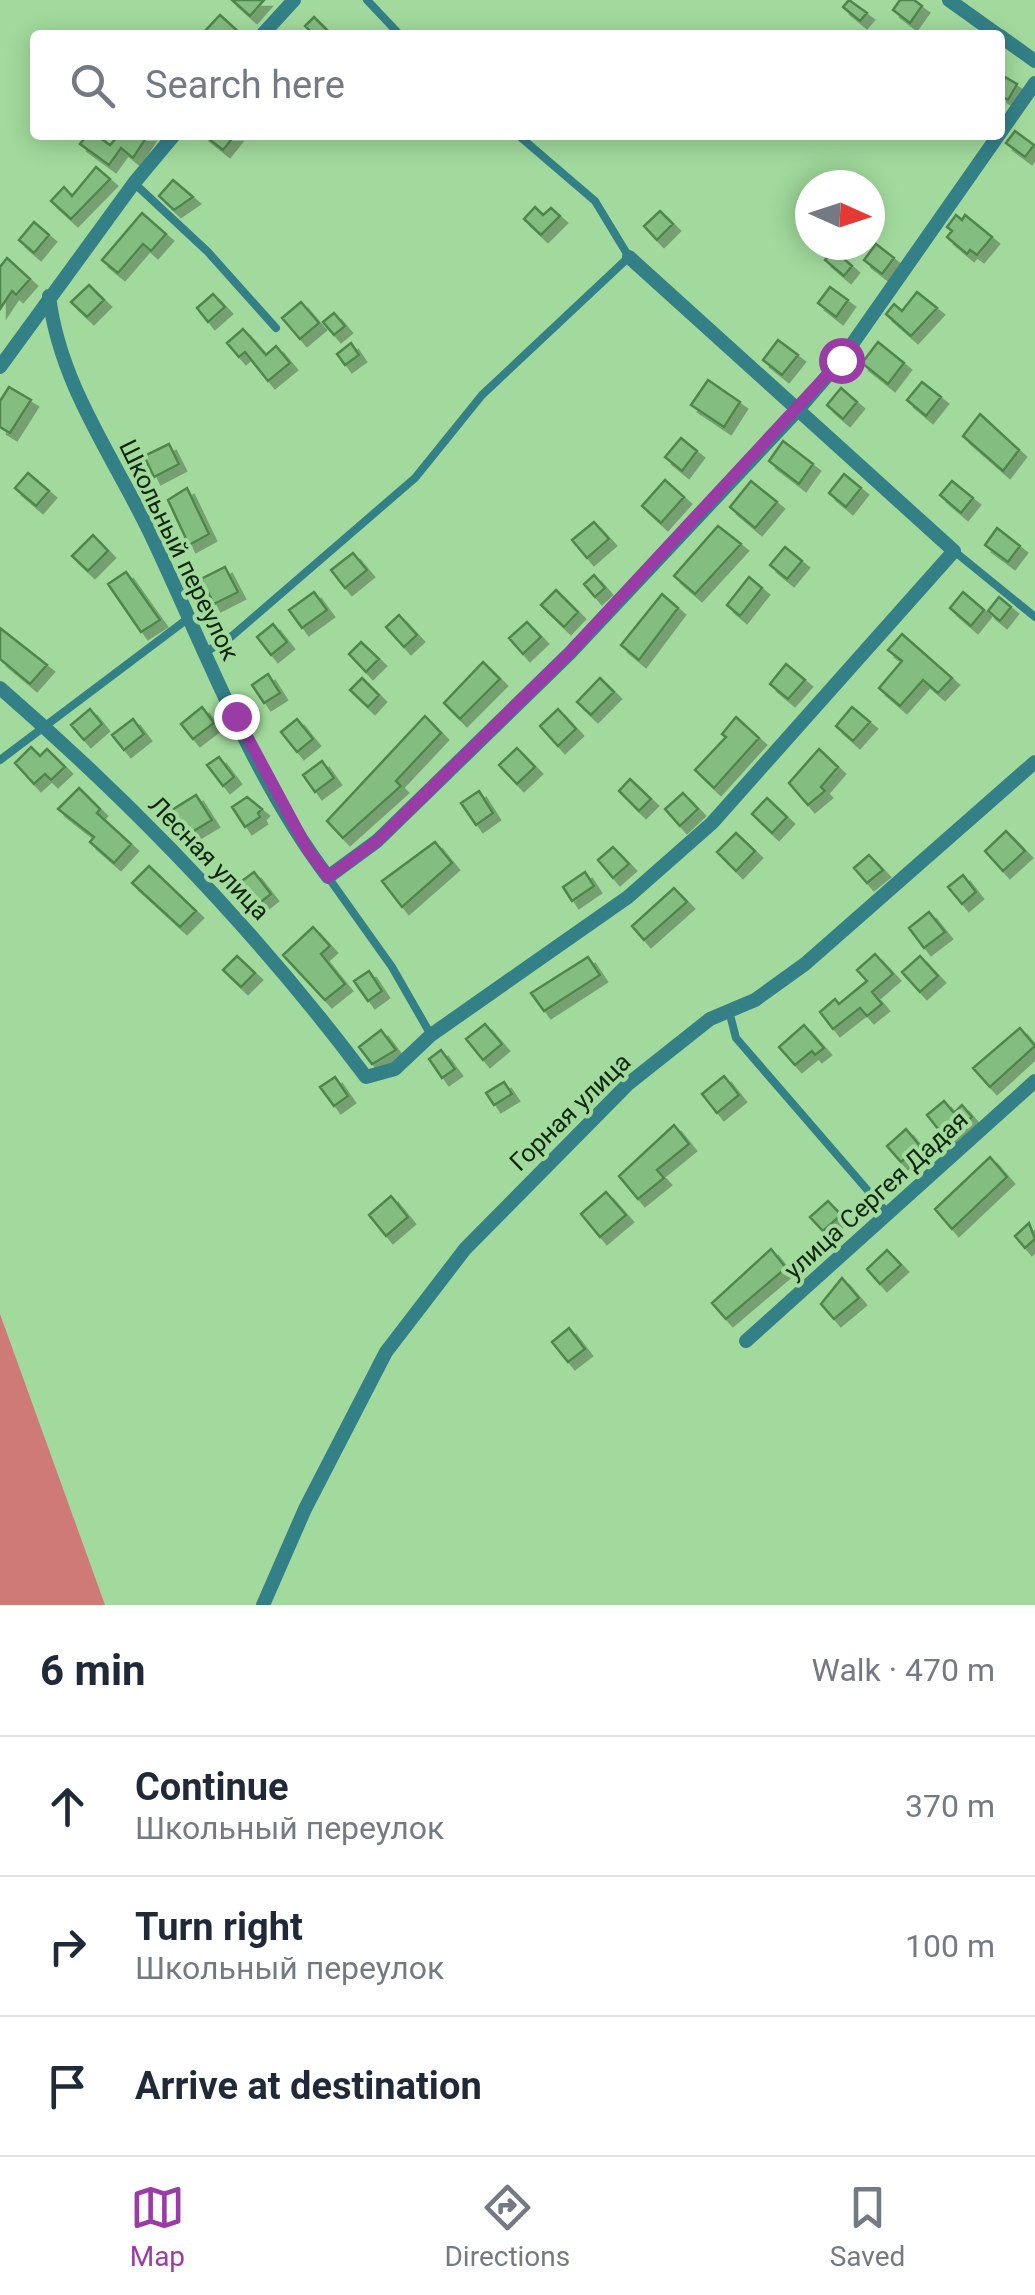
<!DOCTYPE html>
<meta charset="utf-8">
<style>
:root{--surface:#fff;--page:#f6f6f7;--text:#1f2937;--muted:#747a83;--line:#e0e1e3;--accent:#993ca5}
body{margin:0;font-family:Roboto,sans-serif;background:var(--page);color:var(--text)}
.compass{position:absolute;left:795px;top:170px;width:90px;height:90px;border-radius:50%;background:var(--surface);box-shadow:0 5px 25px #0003;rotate:93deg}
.stop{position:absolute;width:30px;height:30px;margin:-22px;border:8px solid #993ca5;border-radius:50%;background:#fff}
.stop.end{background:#993ca5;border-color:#fff;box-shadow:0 2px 10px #0008}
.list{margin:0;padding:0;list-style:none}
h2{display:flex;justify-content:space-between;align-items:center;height:130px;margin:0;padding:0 40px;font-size:42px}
h2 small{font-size:32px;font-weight:400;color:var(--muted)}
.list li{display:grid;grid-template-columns:65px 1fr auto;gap:30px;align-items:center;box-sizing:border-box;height:140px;padding:0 40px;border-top:2px solid var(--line)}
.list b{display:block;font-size:38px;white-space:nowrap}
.list p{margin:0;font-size:32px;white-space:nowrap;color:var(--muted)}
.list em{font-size:32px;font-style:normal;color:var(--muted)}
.icon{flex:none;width:55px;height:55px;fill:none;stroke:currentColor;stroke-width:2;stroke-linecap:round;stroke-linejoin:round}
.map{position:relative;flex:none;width:1035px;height:1605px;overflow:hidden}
.search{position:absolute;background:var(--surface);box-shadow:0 5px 25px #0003;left:30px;right:30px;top:30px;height:110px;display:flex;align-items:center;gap:25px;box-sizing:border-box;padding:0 35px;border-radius:10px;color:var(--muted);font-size:38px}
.sheet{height:550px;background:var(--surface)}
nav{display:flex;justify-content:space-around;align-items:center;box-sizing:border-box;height:140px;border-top:2px solid var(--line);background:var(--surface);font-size:28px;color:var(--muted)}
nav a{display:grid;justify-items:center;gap:5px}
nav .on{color:var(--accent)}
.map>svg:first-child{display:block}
.forest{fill:#d07a77}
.building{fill:#84bd80;stroke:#50864c;stroke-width:2.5;filter:url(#shadow)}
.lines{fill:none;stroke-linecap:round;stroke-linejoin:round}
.service{stroke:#338087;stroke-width:8}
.minor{stroke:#338087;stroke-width:14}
.route{stroke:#993ca5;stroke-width:12}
.labels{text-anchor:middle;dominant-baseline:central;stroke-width:8;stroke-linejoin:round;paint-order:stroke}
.street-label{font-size:25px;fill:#10260e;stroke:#a1da9c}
</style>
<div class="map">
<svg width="1035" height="1605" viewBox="0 0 1035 1605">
<defs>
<filter id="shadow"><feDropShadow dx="7" dy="7" stdDeviation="0" flood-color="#0004"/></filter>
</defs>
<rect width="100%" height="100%" fill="#a1da9c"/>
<path class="forest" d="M0,1314L105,1605H0Z"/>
<path class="building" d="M232,0H264L250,16Z
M849,0L867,13L860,21L843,7Z
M900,0H914L922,6L910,23L893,10Z
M220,15L242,35H212L206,30Z
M314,17L332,35H314L305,26Z
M1005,77L1017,84L1008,100L1000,95Z
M1015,131L1034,145L1025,157L1006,143Z
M87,135H96L110,145L119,135H148L133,158L121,148L109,165L80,144Z
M204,135H235L223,150Z
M96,167L110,179L71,219L51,201L64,187L72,196Z
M173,180L193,197L174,210L159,196Z
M535,207L543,215L551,208L560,216L541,235L524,219Z
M660,211L673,224L657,240L644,226Z
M142,213L166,234L151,251L143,244L118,273L102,260Z
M956,215L962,220L965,215L992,237L977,255L970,250L967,254L947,237L952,231L947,227Z
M34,222L49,235L34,253L19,240Z
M876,244L894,258L882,274L864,260Z
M834,250L852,266L844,276L825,260Z
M7,258L30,279L16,295L12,291L0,309V267Z
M89,285L104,300L87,317L71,302Z
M830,287L848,300L836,317L818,303Z
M917,292L937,308L911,336L886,314L894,304L902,311Z
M213,294L225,307L208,322L197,308Z
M301,302L319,323L300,339L282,318Z
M334,313L345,326L334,335L323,322Z
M243,329L266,355L276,346L290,363L268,381L245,352L239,357L227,343Z
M778,340L798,355L782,375L763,360Z
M878,342L904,363L888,384L862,363Z
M351,343L359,355L345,365L337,354Z
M708,380L740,402L724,427L691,405Z
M922,382L941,397L926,416L907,400Z
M9,387L31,400L10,433L0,427V401Z
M841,388L857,402L843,419L827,405Z
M980,414L1019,450L1003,471L963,436Z
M681,438L697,451L682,471L665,457Z
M783,441L813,464L799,484L769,461Z
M169,444L179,464L154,477L144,456Z
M28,473L49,491L36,506L15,488Z
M844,474L861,488L846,507L829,493Z
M665,480L684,497L661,523L642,506Z
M751,481L777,502L755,528L730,507Z
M952,481L973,498L961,513L940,495Z
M187,488L209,534L189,545L168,500Z
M594,522L609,539L587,558L572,540Z
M718,526L741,544L695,594L674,576Z
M997,528L1020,546L1008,562L985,545Z
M93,535L108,551L88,571L72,556Z
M785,547L802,561L787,579L770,565Z
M353,553L367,570L345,588L331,570Z
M225,567L238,592L214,604L201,579Z
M126,572L160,620L141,632L108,584Z
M594,575L605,588L595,597L584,584Z
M749,577L762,588L740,616L727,605Z
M556,590L578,612L564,627L541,605Z
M314,592L327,610L302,628L289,610Z
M963,592L984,610L971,626L950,608Z
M662,594L678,608L639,660L621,645Z
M999,597L1011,607L1000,621L988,611Z
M399,615L417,635L404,647L386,627Z
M527,622L541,637L523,654L509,638Z
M273,624L287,642L271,655L257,637Z
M0,628L47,665L30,684L0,659Z
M902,634L952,678L938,693L923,680L900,706L879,688L902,661L888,650Z
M361,642L379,659L366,672L349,654Z
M483,662L500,679L460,719L444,703Z
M786,664L805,680L788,699L770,684Z
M268,674L280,693L264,703L252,685Z
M362,678L379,695L368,707L350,690Z
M600,678L614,692L591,715L577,702Z
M202,707L214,723L193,739L181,724Z
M852,707L870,722L853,741L836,726Z
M90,709L102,724L84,740L71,725Z
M558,709L576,729L558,746L540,726Z
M425,716L441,733L396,781L401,786L343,838L327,821Z
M736,717L759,738L714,788L695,770L726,737L722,734Z
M133,719L144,734L124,750L112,735Z
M297,719L313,739L297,752L281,732Z
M31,747L40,756L47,749L65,767L51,780L45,774L34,784L15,763Z
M517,748L535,767L517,784L499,765Z
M819,749L838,767L821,787L825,791L808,805L789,783Z
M219,757L234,777L223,786L207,765Z
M322,761L334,778L315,792L303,775Z
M630,779L651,799L639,811L619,791Z
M79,788L100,809L97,813L131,844L114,863L90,842L94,837L58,809Z
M479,791L493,813L476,825L461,803Z
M683,793L698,809L680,826L665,809Z
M196,795L212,820L187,835L172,810Z
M247,797L262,809L258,813L260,817L245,827L232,807Z
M767,798L787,817L772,833L752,814Z
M1006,831L1025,851L1003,871L985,851Z
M736,833L755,851L736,871L717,852Z
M435,842L452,863L402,907L382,881Z
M613,847L629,864L613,878L598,860Z
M869,855L883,870L867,883L854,868Z
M149,866L196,911L180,927L132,883Z
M254,872L271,894L252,909L234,887Z
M585,872L594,886L572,901L563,887Z
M963,875L976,892L962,904L948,887Z
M674,888L687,902L644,940L632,926Z
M929,912L945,932L924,948L909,928Z
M313,927L330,946L321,954L345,984L325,1000L283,955Z
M875,954L893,974L872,992L882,1004L867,1016L860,1008L833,1029L820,1012L835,999L839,1004L867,981L857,970Z
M237,956L255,973L241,987L223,970Z
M920,956L938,976L920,992L902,972Z
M588,957L600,975L544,1011L531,993Z
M369,971L382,991L368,1001L354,981Z
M485,1024L502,1044L483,1060L466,1039Z
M804,1025L824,1048L815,1055L812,1051L795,1065L779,1047Z
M1020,1028L1035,1046L990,1087L973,1068Z
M381,1030L396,1050L372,1064L359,1047Z
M441,1050L455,1069L442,1078L429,1059Z
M724,1076L739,1095L717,1113L702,1094Z
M335,1077L348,1096L334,1106L320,1087Z
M504,1082L512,1094L494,1105L486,1093Z
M944,1101L954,1113L962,1105L972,1117L946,1139L927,1115Z
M674,1125L689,1144L657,1170L664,1178L638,1199L619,1176Z
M906,1129L920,1146L901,1162L887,1146Z
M990,1157L1007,1177L952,1229L935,1209Z
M606,1192L626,1215L600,1237L581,1214Z
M391,1196L408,1217L386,1236L369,1215Z
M828,1201L841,1215L823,1231L810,1217Z
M1029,1223L1035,1239L1025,1248L1015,1236Z
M771,1249L786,1268L726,1319L712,1303Z
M887,1250L901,1265L880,1284L867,1269Z
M842,1278L859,1298L834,1319L821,1304Z
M569,1328L585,1349L568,1362L552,1342Z"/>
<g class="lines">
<path class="service" d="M367,0L400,35
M134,183L208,252L276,328
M954,551L1035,617
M204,653L232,636L415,478L482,395L629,257L595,201L518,135
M0,760L190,617
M328,877L392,967L431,1035
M729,1011L736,1038L889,1215"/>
<path class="minor" d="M949,0L998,35
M262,35L294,0
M1000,36L1035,61
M49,296C60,385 112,454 150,533C204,646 252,777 328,877L377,841L570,653L797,411L841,360L1035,83
M0,367L134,183L174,135
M0,688C135,805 259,934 366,1077L395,1069L431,1035L628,897L712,823L954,551L629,257
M746,1341L1035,1081
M263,1605L305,1509L386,1352L465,1249L628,1084L710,1019L755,1000L805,964L1035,762"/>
</g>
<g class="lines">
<path class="route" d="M236,716L308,850L328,877L377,841L570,652L841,360"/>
</g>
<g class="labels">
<g class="street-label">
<text transform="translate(179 550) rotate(64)">Школьный переулок</text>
<text transform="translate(209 858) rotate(46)">Лесная улица</text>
<text transform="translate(570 1112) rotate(-44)">Горная улица</text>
<text transform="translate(876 1195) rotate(-42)">улица Сергея Дадая</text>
</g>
</g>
</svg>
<svg class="compass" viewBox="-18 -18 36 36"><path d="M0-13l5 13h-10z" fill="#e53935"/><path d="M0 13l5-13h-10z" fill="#747a83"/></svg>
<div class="stop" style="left:841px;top:360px"></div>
<div class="stop end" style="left:236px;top:716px"></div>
<div class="search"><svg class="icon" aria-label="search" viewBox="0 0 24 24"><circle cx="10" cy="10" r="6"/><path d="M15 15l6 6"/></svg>Search here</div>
</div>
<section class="sheet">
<h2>6 min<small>Walk · 470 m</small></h2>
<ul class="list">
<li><svg class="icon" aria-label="ahead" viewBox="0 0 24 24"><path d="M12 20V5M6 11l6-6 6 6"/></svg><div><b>Continue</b><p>Школьный переулок</p></div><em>370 m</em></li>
<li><svg class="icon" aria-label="right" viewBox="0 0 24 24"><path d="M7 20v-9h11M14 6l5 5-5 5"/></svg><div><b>Turn right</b><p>Школьный переулок</p></div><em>100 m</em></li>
<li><svg class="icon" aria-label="arrive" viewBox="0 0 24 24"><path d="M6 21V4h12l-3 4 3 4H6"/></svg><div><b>Arrive at destination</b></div></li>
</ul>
</section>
<nav>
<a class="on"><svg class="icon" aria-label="map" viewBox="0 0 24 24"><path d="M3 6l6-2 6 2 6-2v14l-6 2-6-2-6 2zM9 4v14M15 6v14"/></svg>Map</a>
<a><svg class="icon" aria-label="directions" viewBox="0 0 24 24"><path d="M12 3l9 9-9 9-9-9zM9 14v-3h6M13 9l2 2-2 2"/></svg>Directions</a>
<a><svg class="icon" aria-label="saved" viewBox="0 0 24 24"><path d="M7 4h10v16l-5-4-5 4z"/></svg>Saved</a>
</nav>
